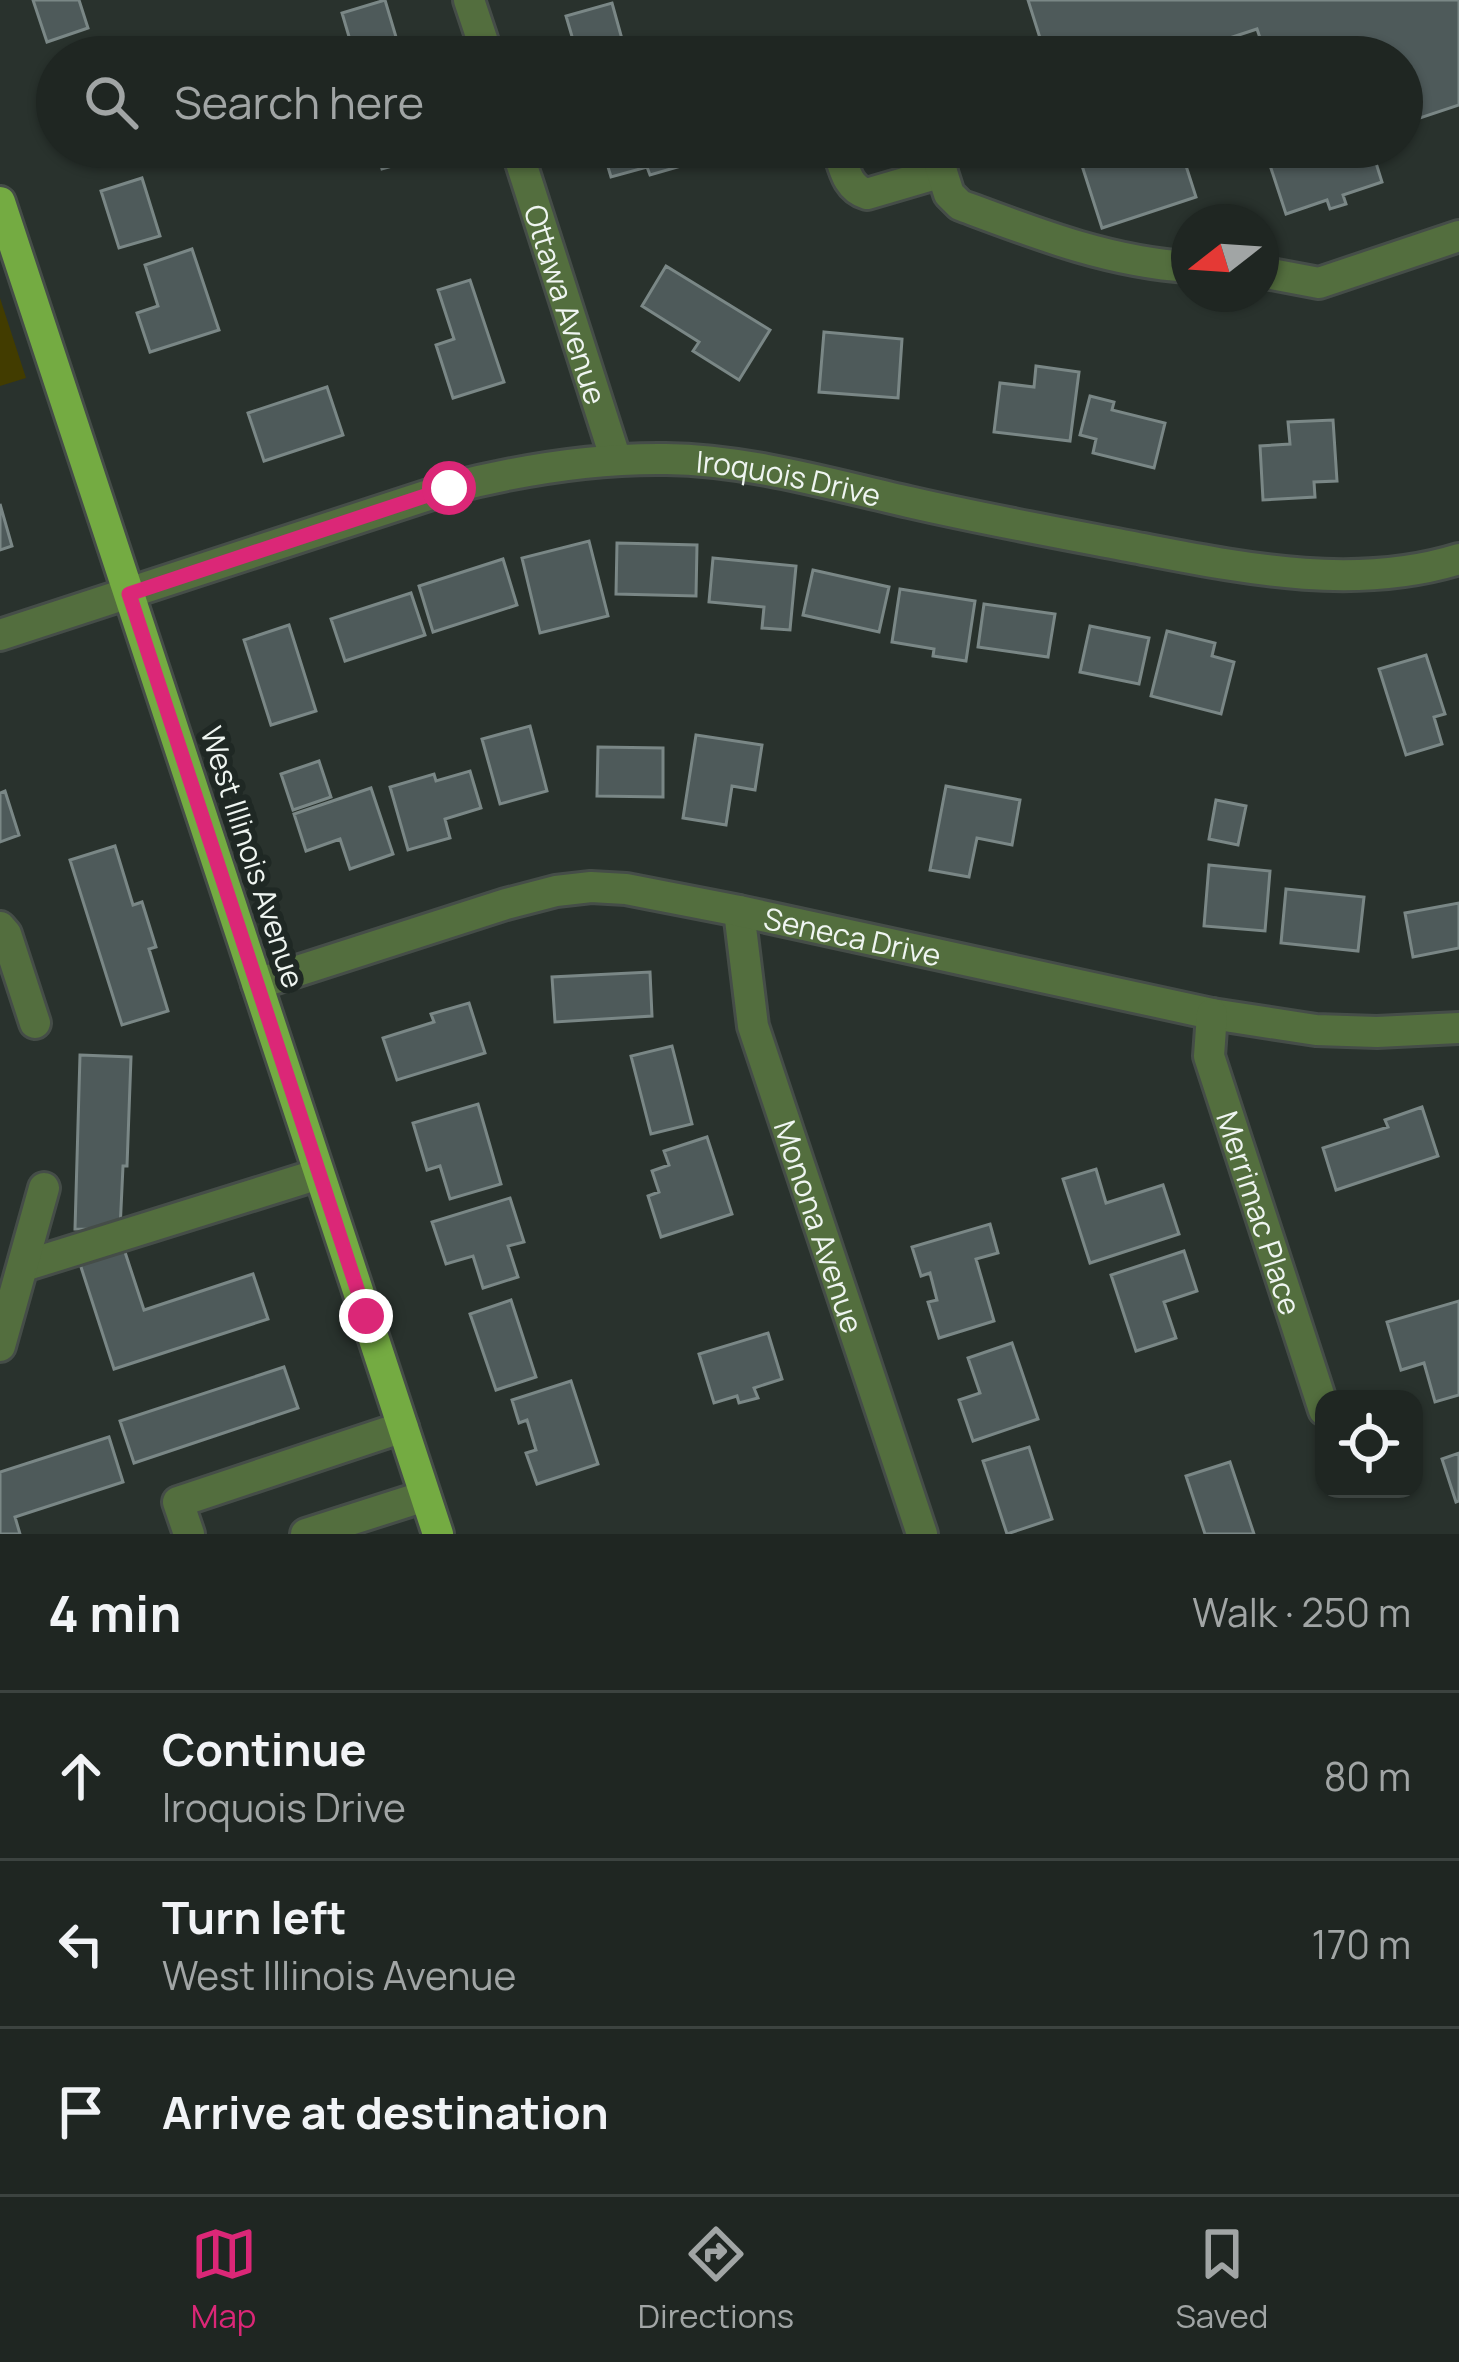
<!DOCTYPE html>
<meta charset="utf-8">
<style>
:root{--surface:#1f2622;--page:#272e2a;--text:#f1f3f6;--muted:#a1a5a5;--line:#3c4340;--accent:#db2777}
body{margin:0;font-family:Manrope,sans-serif;background:var(--page);color:var(--text)}
.controls{position:absolute;right:36px;bottom:36px;display:grid;overflow:hidden;border-radius:24px;box-shadow:0 3px 9px #0004}
.controls button{width:108px;height:108px;display:grid;place-items:center;padding:0;border:0;border-bottom:3px solid var(--line);background:var(--surface);color:var(--text);font:60px sans-serif}
.compass{position:absolute;left:1171px;top:204px;width:108px;height:108px;border-radius:50%;background:var(--surface);box-shadow:0 3px 9px #0004;rotate:253deg}
.stop{position:absolute;width:36px;height:36px;margin:-27px;border:9px solid #db2777;border-radius:50%;background:#fff}
.stop.end{background:#db2777;border-color:#fff;box-shadow:0 3px 12px #0008}
.list{margin:0;padding:0;list-style:none}
h2{display:flex;justify-content:space-between;align-items:center;height:156px;margin:0;padding:0 48px;font-size:51px}
h2 small{font-size:39px;font-weight:400;color:var(--muted)}
.list li{display:grid;grid-template-columns:78px 1fr auto;gap:36px;align-items:center;box-sizing:border-box;height:168px;padding:0 48px;border-top:3px solid var(--line)}
.list b{display:block;font-size:45px;white-space:nowrap}
.list p{margin:0;font-size:39px;white-space:nowrap;color:var(--muted)}
.list em{font-size:39px;font-style:normal;color:var(--muted)}
.icon{flex:none;width:66px;height:66px;fill:none;stroke:currentColor;stroke-width:2;stroke-linecap:round;stroke-linejoin:round}
.map{position:relative;flex:none;width:1459px;height:1534px;overflow:hidden}
.search{position:absolute;background:var(--surface);box-shadow:0 3px 9px #0004;left:36px;right:36px;top:36px;height:132px;display:flex;align-items:center;gap:30px;box-sizing:border-box;padding:0 42px;border-radius:66px;color:var(--muted);font-size:45px}
.sheet{height:660px;background:var(--surface)}
nav{display:flex;justify-content:space-around;align-items:center;box-sizing:border-box;height:168px;border-top:3px solid var(--line);background:var(--surface);font-size:33px;color:var(--muted)}
nav a{display:grid;justify-items:center;gap:6px}
nav .on{color:var(--accent)}
.map>svg:first-child{display:block}
.green{fill:#423c00}
.building{fill:#4e5a5a;stroke:#7a8786;stroke-width:3}
.lines{fill:none;stroke-linecap:round;stroke-linejoin:round}
.minor-casing{stroke:#454d48;stroke-width:36}
.major-casing{stroke:#454d48;stroke-width:36}
.minor{stroke:#536e3e;stroke-width:30}
.major{stroke:#74ab42;stroke-width:30}
.route{stroke:#db2777;stroke-width:15}
.labels{text-anchor:middle;dominant-baseline:central;stroke-width:12;stroke-linejoin:round;paint-order:stroke}
.street-label{font-size:30px;fill:#eff5f1;stroke:#1f2824}
</style>
<div class="map">
<svg width="1459" height="1534" viewBox="0 0 1459 1534">
<rect width="100%" height="100%" fill="#29322d"/>
<path class="green" d="M0,298L26,378L0,386Z"/>
<path class="building" d="M33,0H79L88,28L47,42Z
M385,0L402,57H355L342,13Z
M1028,0H1459V105L1402,124V57H1276L1281,55L1276,40L1262,44L1257,29L1172,57H1046Z
M612,3L627,57H578L566,16Z
M376,147H430L432,155L382,169Z
M602,147H698L702,160L650,175L647,167L611,177Z
M1076,147H1180L1196,197L1102,228Z
M1264,147H1371L1382,182L1343,195L1346,204L1330,209L1327,200L1286,214Z
M142,178L160,236L119,248L101,191Z
M192,249L219,330L150,352L137,313L158,306L145,265Z
M666,266L770,330L739,380L693,351L699,342L642,306Z
M470,280L504,382L453,398L436,345L454,339L438,290Z
M824,332L902,339L898,398L819,392Z
M1036,366L1079,372L1070,441L994,432L1000,383L1034,387Z
M327,387L343,435L264,461L248,413Z
M1090,396L1114,402L1112,410L1165,423L1154,468L1093,453L1096,439L1080,435Z
M1333,420L1337,481L1314,482L1315,497L1263,500L1260,446L1290,444L1288,422Z
M0,504L12,546L0,550Z
M589,541L608,616L540,633L522,558Z
M617,543L697,545L696,596L616,594Z
M713,558L796,566L790,630L762,628L764,607L709,602Z
M503,559L517,605L433,632L419,586Z
M813,570L889,587L879,632L803,615Z
M900,589L975,601L966,661L933,656L934,649L892,642Z
M411,593L425,635L345,661L331,619Z
M984,604L1055,614L1048,657L978,647Z
M289,625L316,711L271,725L244,640Z
M1090,626L1149,638L1139,684L1080,672Z
M1167,631L1215,643L1212,656L1234,662L1221,714L1151,696Z
M1426,655L1445,714L1434,717L1442,744L1406,755L1379,669Z
M530,726L547,791L500,804L482,739Z
M696,735L762,745L755,790L732,786L726,825L683,818Z
M598,747L663,748V797L597,796Z
M319,761L331,797L293,810L281,774Z
M470,771L481,808L445,819L450,838L408,850L390,787L434,774L436,781Z
M946,786L1020,800L1012,845L977,838L969,877L930,870Z
M371,788L393,854L350,869L340,839L306,851L294,814Z
M5,791L19,835L0,842V793Z
M1216,800L1246,806L1238,845L1209,839Z
M115,846L133,905L142,902L156,947L149,949L168,1011L122,1025L70,860Z
M1209,865L1270,871L1265,931L1204,926Z
M1286,889L1364,897L1358,951L1281,943Z
M1459,903V948L1413,957L1405,913Z
M650,972L652,1016L555,1022L552,977Z
M469,1003L485,1053L397,1080L383,1038L434,1022L431,1014Z
M672,1046L692,1124L651,1134L631,1056Z
M80,1055L131,1057L127,1166H123L120,1230L75,1229Z
M478,1104L501,1184L450,1199L440,1166L427,1170L413,1123Z
M1422,1107L1438,1156L1336,1190L1323,1148L1388,1127L1385,1120Z
M707,1137L732,1214L661,1237L648,1196L659,1192L652,1171L669,1165L664,1151Z
M1096,1169L1106,1203L1163,1185L1179,1234L1090,1263L1063,1179Z
M510,1198L524,1242L508,1246L518,1277L483,1288L473,1256L446,1264L432,1222Z
M990,1224L998,1253L976,1259L994,1321L939,1338L928,1302L937,1300L930,1273L921,1276L912,1247Z
M124,1249L144,1310L253,1274L268,1319L114,1369L80,1264Z
M1184,1251L1197,1291L1164,1302L1176,1338L1136,1351L1111,1275Z
M511,1300L536,1377L496,1390L470,1314Z
M1459,1301V1395L1435,1402L1424,1363L1401,1370L1387,1322Z
M768,1333L782,1379L754,1388L758,1398L739,1403L737,1396L714,1403L699,1354Z
M1012,1343L1038,1419L973,1441L959,1400L980,1393L968,1358Z
M284,1367L298,1408L134,1463L120,1421Z
M571,1381L598,1464L537,1484L526,1453L536,1450L527,1420L519,1423L512,1400Z
M109,1437L123,1482L15,1517L20,1534H0V1472Z
M1029,1447L1052,1519L1007,1534L983,1461Z
M1459,1453V1501L1456,1502L1442,1459Z
M1230,1462L1254,1534H1205L1186,1476Z"/>
<g class="lines">
<g class="minor-casing">
<g id="minor">
<path d="M469,0L488,57"/>
<path id="s1" d="M516,147L616,460"/>
<path d="M837,147C844,166 846,188 867,194L942,172"/>
<path d="M934,147L949,194L960,205C1035,233 1108,262 1189,267"/>
<path d="M1261,272L1319,283L1459,236"/>
<path id="s2" d="M0,635L450,488C520,470 593,458 666,459C748,460 830,484 909,502C987,520 1065,534 1143,549C1247,569 1356,591 1459,559"/>
<path id="s3" d="M739,911L753,1026L922,1534"/>
<path d="M0,927L6,934L35,1023"/>
<path id="s4" d="M257,984L506,904L556,891L591,887L626,889L739,911L1212,1014L1316,1030L1377,1032L1459,1028"/>
<path id="s5" d="M1212,1014L1209,1056L1324,1410"/>
<path d="M24,1266L319,1174"/>
<path d="M0,1346L44,1188"/>
<path d="M189,1534L178,1502L403,1427"/>
<path d="M306,1534L425,1496"/>
</g>
</g>
<g class="major-casing">
<path id="major" d="M0,202L438,1534"/>
</g>
<use href="#minor" class="minor"/>
<use href="#major" class="major"/>
</g>
<g class="lines">
<path class="route" d="M366,1316L129,594L449,488"/>
</g>
<g class="labels">
<g class="street-label">
<text stroke="none"><textPath href="#s1" startOffset="165">Ottawa Avenue</textPath></text>
<text stroke="none"><textPath href="#s2" startOffset="816">Iroquois Drive</textPath></text>
<text transform="translate(253 857) rotate(72)">West Illinois Avenue</text>
<text stroke="none"><textPath href="#s4" startOffset="615">Seneca Drive</textPath></text>
<text stroke="none"><textPath href="#s5" startOffset="207">Merrimac Place</textPath></text>
<text stroke="none"><textPath href="#s3" startOffset="327">Monona Avenue</textPath></text>
</g>
</g>
</svg>
<div class="controls">
<button><svg class="icon" aria-label="locate" viewBox="0 0 24 24"><circle cx="12" cy="12" r="6"/><path d="M12 2v4M12 18v4M2 12h4M18 12h4"/></svg></button>
</div>
<svg class="compass" viewBox="-18 -18 36 36"><path d="M0-13l5 13h-10z" fill="#e53935"/><path d="M0 13l5-13h-10z" fill="#a1a5a5"/></svg>
<div class="stop" style="left:449px;top:488px"></div>
<div class="stop end" style="left:366px;top:1316px"></div>
<div class="search"><svg class="icon" aria-label="search" viewBox="0 0 24 24"><circle cx="10" cy="10" r="6"/><path d="M15 15l6 6"/></svg>Search here</div>
</div>
<section class="sheet">
<h2>4 min<small>Walk · 250 m</small></h2>
<ul class="list">
<li><svg class="icon" aria-label="ahead" viewBox="0 0 24 24"><path d="M12 20V5M6 11l6-6 6 6"/></svg><div><b>Continue</b><p>Iroquois Drive</p></div><em>80 m</em></li>
<li><svg class="icon" aria-label="left" viewBox="0 0 24 24"><path d="M17 20v-9H6M10 6l-5 5 5 5"/></svg><div><b>Turn left</b><p>West Illinois Avenue</p></div><em>170 m</em></li>
<li><svg class="icon" aria-label="arrive" viewBox="0 0 24 24"><path d="M6 21V4h12l-3 4 3 4H6"/></svg><div><b>Arrive at destination</b></div></li>
</ul>
</section>
<nav>
<a class="on"><svg class="icon" aria-label="map" viewBox="0 0 24 24"><path d="M3 6l6-2 6 2 6-2v14l-6 2-6-2-6 2zM9 4v14M15 6v14"/></svg>Map</a>
<a><svg class="icon" aria-label="directions" viewBox="0 0 24 24"><path d="M12 3l9 9-9 9-9-9zM9 14v-3h6M13 9l2 2-2 2"/></svg>Directions</a>
<a><svg class="icon" aria-label="saved" viewBox="0 0 24 24"><path d="M7 4h10v16l-5-4-5 4z"/></svg>Saved</a>
</nav>
